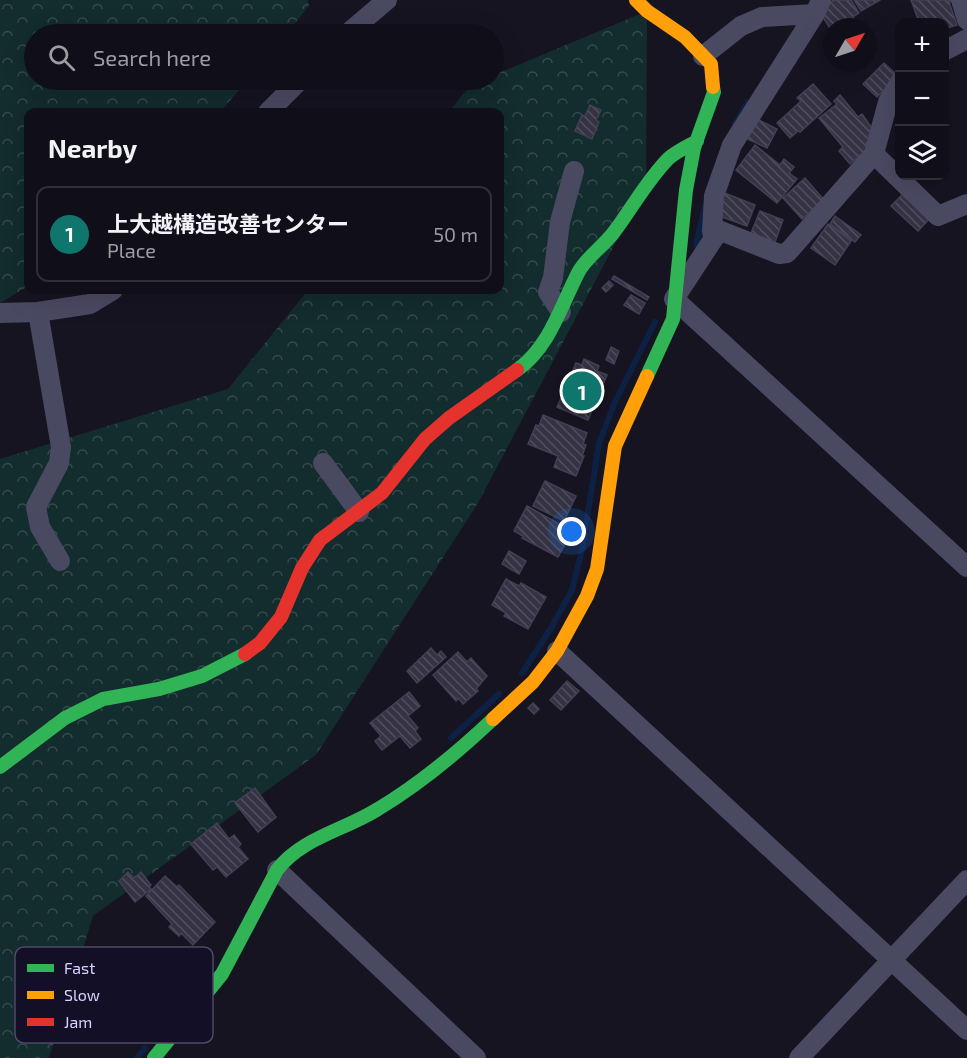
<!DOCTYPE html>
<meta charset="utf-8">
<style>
:root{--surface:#100f19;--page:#191822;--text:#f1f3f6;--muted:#9c9ca2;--line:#302f38;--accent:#0f766e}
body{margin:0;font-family:"Exo 2","Noto Sans JP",sans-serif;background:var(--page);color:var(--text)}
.controls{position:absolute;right:18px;top:18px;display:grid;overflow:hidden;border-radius:12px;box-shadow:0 6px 24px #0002}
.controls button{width:54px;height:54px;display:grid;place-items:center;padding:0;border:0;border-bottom:2px solid var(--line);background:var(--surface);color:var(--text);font:30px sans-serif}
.compass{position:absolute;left:823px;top:18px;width:54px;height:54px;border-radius:50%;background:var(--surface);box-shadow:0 6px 24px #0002;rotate:51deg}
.you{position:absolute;left:572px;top:532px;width:21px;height:21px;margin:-15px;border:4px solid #fff;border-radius:50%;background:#1a73e8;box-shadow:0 0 0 9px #1a73e833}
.badge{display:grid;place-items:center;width:39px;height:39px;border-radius:50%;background:var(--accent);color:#fff;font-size:20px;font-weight:700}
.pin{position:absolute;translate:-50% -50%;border:3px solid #fff;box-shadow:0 2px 6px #0006}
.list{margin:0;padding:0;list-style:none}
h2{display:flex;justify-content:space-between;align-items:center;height:78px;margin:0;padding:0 24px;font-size:26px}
h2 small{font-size:20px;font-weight:400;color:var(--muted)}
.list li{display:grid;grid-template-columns:39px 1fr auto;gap:18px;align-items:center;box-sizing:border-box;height:96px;margin:0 12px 12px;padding:0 12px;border:2px solid var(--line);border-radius:12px}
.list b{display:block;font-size:22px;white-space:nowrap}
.list p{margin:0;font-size:20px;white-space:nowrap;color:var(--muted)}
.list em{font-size:20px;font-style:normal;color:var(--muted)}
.icon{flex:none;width:33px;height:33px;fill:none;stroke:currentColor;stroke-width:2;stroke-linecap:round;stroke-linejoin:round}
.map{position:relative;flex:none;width:967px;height:1058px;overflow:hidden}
.search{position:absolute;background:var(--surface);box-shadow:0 6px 24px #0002;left:24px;top:24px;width:480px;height:66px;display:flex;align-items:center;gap:15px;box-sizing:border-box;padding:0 21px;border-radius:33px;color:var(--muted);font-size:22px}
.panel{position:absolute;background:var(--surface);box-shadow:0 6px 24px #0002;left:24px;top:108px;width:480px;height:186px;border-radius:12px}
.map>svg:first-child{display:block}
.forest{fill:url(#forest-crowns)}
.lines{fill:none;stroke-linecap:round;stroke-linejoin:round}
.stream{stroke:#0d2144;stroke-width:6}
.building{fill:url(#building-back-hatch);stroke:#433f54;stroke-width:1.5}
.street{stroke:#4a4962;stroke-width:20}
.fast{stroke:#30b455;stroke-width:14}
.slow{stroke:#ff9f0a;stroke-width:14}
.jam{stroke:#e5322d;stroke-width:14}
.key{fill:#130f26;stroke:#4e4a67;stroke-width:1.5}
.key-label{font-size:16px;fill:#d9d4ff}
</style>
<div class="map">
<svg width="967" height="1058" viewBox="0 0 967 1058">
<defs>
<pattern id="forest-crowns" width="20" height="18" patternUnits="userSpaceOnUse" patternTransform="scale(1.5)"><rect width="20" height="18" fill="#132c2d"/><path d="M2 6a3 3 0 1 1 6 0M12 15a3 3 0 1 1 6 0" fill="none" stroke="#354a4c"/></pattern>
<pattern id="building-back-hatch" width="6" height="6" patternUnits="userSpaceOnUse" patternTransform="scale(1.5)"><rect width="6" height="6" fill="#343243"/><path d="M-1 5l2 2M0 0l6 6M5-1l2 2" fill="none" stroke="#514f5f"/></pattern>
</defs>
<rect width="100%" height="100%" fill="#161421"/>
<path class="forest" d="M0,0H308L309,6L286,34H34V80H248L220,112H28V286L0,303Z
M647,11L646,185L478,503L316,755L93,916L49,1058H0V459L228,389L308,290H500V112H449C463,95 469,80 494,80V75Z"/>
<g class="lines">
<path class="stream" d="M735,124L748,102
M696,245L705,206
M522,673L551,628L572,590L582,550L599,443L615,402L655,322
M451,738L499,694
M137,1058L145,1048"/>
</g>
<path class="building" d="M834,0H851L859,13L853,17L855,22L847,27H841L839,25L832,27L831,30L818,9Z
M854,0H880L861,11Z
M911,0H955L949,2L957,25L944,29V22H919Z
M884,63L898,76L877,97L863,84Z
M813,84L831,104L800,132L798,131L790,138L777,123L801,101L797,98Z
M840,95L858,117L862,114L874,131L867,137L870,140L866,143L869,148L850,164L839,151L843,147L819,118L837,104L834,101Z
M590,105L601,110L596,120L599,122L592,139L575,131L582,115L585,116Z
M753,117L777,129L767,148L743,137Z
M755,145L780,165L784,159L794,167L789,173L797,179L777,203L736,170Z
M805,178L824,200L802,219L783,198Z
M722,192L755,205L747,226L714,214Z
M905,192L931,217L918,231L891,206Z
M760,211L783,220L775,242L751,233Z
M835,216L861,235L855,242L830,224Z
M828,224L851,241L835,265L811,248Z
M614,276L649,297L647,300L612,279Z
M609,281L613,285L606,292L602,288Z
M631,295L645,303L639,314L624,305Z
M611,347L619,351L614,364L606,360Z
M584,359L599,366L597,371L607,375L588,420L557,407L576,363L582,365Z
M543,415L587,433L583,444L586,445L582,456H584L576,476L554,467L558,456L528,444L536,425L539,426Z
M545,481L576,496L564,521L533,506Z
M527,506L572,531L558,557L522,538L523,536L514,531Z
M509,551L526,561L519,574L502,564Z
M506,579L519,586L521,583L546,597L528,629L504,616L506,613L492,605Z
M431,648L437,655L441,651L446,657L417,683L407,671Z
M458,652L467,662L471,658L487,676L476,689L478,691L463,704L458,698L456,701L433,675Z
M567,681L579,691L561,710L550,700Z
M409,692L420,706L408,716L418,728L415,731L421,739L410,748L400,736L382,750L375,741L381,736L370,723Z
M533,703L539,709L534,714L528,708Z
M255,788L276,817L258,832L235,803Z
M217,823L229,839L234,835L241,844L238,847L248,859L226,877L217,867L213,870L191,844Z
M128,872L134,878L141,872L151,885L149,887L151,889L135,902L119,881Z
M165,876L177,887L179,885L215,922L193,945L181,933L179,936L169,927L172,924L146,896Z"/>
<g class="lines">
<path class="street" d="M961,0L967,20
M347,34L387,0
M944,51L967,39
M703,56L741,26L762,17L815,14
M900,82L888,102L874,154L787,253L779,254L721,231L714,238L674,299L967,567
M268,112L300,80
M874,154L938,216L967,204
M712,232L714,196L732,145L815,14L821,0
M38,312L61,447L59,463L36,507L40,527L60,561
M561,312L548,292L553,278L560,222L574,171
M0,313L38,312L90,304L113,290
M323,463L359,512
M557,651L967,1030
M277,870L476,1058
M799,1058L967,880"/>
<path class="fast" d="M517,370C549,348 561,306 578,273C586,257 603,247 614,232C633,207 647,180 669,158C677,151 688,146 697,141
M647,376L673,319L686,190L694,148L714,92L713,87
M0,767L65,718L103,699L159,689L202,676L245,654
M154,1058L222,974L277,870C301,838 345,830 378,809C420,784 458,752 493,719"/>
<path class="slow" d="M636,0L647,11L685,37L711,64L713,87
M493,719L533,682L557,651L587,596L597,569L615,446L647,376"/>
<path class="jam" d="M245,654L260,643L281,617L302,568L320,540L382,493L425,439L449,418L517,370"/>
</g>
<rect x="15" y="947" width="198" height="96" rx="9" class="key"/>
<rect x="27" y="964" width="27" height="8" fill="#30b455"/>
<rect x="27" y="991" width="27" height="8" fill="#ff9f0a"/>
<rect x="27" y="1018" width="27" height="8" fill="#e5322d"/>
<g class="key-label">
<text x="64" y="974">Fast</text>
<text x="64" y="1001">Slow</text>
<text x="64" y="1028">Jam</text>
</g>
</svg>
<div class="controls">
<button>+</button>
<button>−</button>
<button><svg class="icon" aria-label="layers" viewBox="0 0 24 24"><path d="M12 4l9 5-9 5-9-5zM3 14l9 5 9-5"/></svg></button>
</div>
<svg class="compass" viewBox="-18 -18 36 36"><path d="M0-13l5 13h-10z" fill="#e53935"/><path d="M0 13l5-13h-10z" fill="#9c9ca2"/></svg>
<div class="you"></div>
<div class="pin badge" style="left:582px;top:391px">1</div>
<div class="search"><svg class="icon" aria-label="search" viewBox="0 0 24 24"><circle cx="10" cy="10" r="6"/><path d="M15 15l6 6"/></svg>Search here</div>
<section class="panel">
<h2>Nearby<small></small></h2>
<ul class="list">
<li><span class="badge">1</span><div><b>上大越構造改善センター</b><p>Place</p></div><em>50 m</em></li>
</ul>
</section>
</div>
